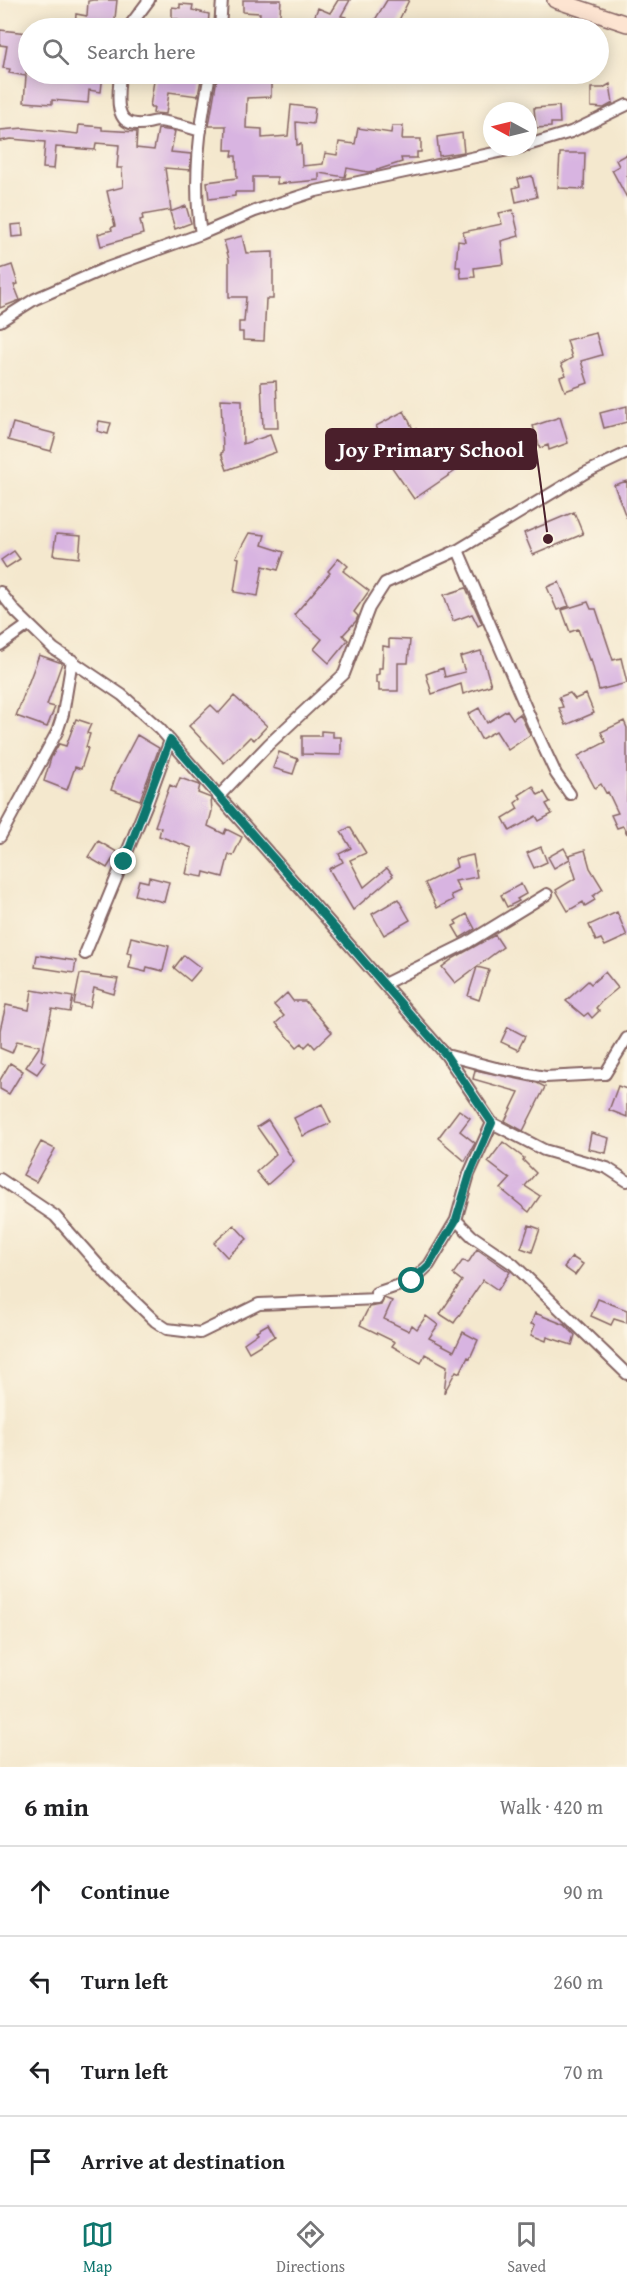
<!DOCTYPE html>
<meta charset="utf-8">
<style>
:root{--surface:#fff;--page:#f6f6f6;--text:#202124;--muted:#757577;--line:#e0e0e0;--accent:#0f766e}
body{margin:0;font-family:"Gentium Book Plus",serif;background:var(--page);color:var(--text)}
.compass{position:absolute;left:483px;top:102px;width:54px;height:54px;border-radius:50%;background:var(--surface);box-shadow:0 3px 15px #0003;rotate:277deg}
.stop{position:absolute;width:18px;height:18px;margin:-14px;border:4px solid #0f766e;border-radius:50%;background:#fff}
.stop.end{background:#0f766e;border-color:#fff;box-shadow:0 2px 6px #0008}
.list{margin:0;padding:0;list-style:none}
h2{display:flex;justify-content:space-between;align-items:center;height:78px;margin:0;padding:0 24px;font-size:26px}
h2 small{font-size:20px;font-weight:400;color:var(--muted)}
.list li{display:grid;grid-template-columns:39px 1fr auto;gap:18px;align-items:center;box-sizing:border-box;height:90px;padding:0 24px;border-top:2px solid var(--line)}
.list b{display:block;font-size:22px;white-space:nowrap}
.list em{font-size:20px;font-style:normal;color:var(--muted)}
.icon{flex:none;width:33px;height:33px;fill:none;stroke:currentColor;stroke-width:2;stroke-linecap:round;stroke-linejoin:round}
.map{position:relative;flex:none;width:627px;height:1767px;overflow:hidden}
.search{position:absolute;background:var(--surface);box-shadow:0 3px 15px #0003;left:18px;right:18px;top:18px;height:66px;display:flex;align-items:center;gap:15px;box-sizing:border-box;padding:0 21px;border-radius:33px;color:var(--muted);font-size:22px}
.sheet{height:438px;background:var(--surface)}
nav{display:flex;justify-content:space-around;align-items:center;box-sizing:border-box;height:84px;border-top:2px solid var(--line);background:var(--surface);font-size:16px;color:var(--muted)}
nav a{display:grid;justify-items:center;gap:3px}
nav .on{color:var(--accent)}
.map>svg:first-child{display:block}
.building{fill:#d8b4e1}
.lines{fill:none;stroke-linecap:round;stroke-linejoin:round}
.street-casing{stroke:#866564;stroke-width:14}
.secondary-casing{stroke:#866564;stroke-width:18}
.street{stroke:#fff;stroke-width:10}
.secondary{stroke:#fde4d1;stroke-width:15}
.route{stroke:#0f766e;stroke-width:8}
.leader{fill:none;stroke:#4a1f2b;stroke-width:2}
.callout-dot{fill:#4a1f2b;stroke:#fcf5e5;stroke-width:2}
.callout{fill:#4a1f2b;stroke:#4a1f2b;stroke-width:2}
.callout-label{font-size:22px;text-anchor:middle;font-weight:bold;fill:#fff}
</style>
<div class="map">
<svg width="627" height="1767" viewBox="0 0 627 1767">
<rect width="100%" height="100%" fill="#fcf5e5"/>
<filter id="ink" filterUnits="userSpaceOnUse"><feTurbulence type="fractalNoise" baseFrequency=".0167" numOctaves="2"/><feDisplacementMap in="SourceGraphic" scale="12" xChannelSelector="R" yChannelSelector="G"/><feConvolveMatrix kernelMatrix="1 2 1 2 8 2 1 2 1" color-interpolation-filters="sRGB"/></filter>
<filter id="wash" filterUnits="userSpaceOnUse"><feTurbulence type="fractalNoise" baseFrequency=".008" numOctaves="4" result="noise"/><feDisplacementMap in="SourceGraphic" scale="24" xChannelSelector="R" yChannelSelector="G"/><feGaussianBlur stdDeviation="1.35" result="paint"/><feColorMatrix in="noise" values="0 0 0 0 0 0 0 0 0 0 0 0 0 0 0 0 0 1.4 0 .05"/><feComposite in="paint" operator="in"/></filter>
<g filter="url(#wash)">
<rect width="100%" height="100%" fill="#f4e8ce"/>
<g id="blocks">
<path class="building" d="M93,0H117L114,28H75L76,14L87,16L88,1Z
M243,0H281L279,28H259L260,13L243,12Z
M338,0H350L341,16L346,17L342,28L314,18L318,8L330,13Z
M387,0H409L395,28H370Z
M180,4L193,5L192,10L209,14L208,26L178,25V19H172V7L180,8Z
M0,30L28,33L26,74H103L101,92L89,90L88,103L52,100V104L24,102L26,76L9,73L10,69L3,68L7,46L0,45Z
M155,74H202L198,96L169,92L166,114L153,113L154,107H150Z
M217,78H271V97L247,98L246,128L262,129V138L288,136L291,105L315,108L313,124L296,122L297,145L301,144L302,166L323,164L325,153L337,155L339,142L355,144L358,128L391,133L392,126H403L402,139H421V152H417V158H401L402,162L374,171L368,172L347,168L345,177L319,173V180L277,184V177H253V192H235V196L209,199L207,182L237,178L236,156H232L233,150H225L226,126H209Z
M610,84L613,103L604,108L591,107V88H603Z
M559,106L560,123H551V127L536,128L534,108Z
M79,125L102,127V130L137,132L136,148L154,150L158,129L175,131L171,152L191,154L190,170L165,168L171,210L142,215L143,219L140,220L143,234L101,246L98,234L112,230L111,228L115,226L107,191L123,187L122,168H117L119,145L96,143L95,150L56,147L54,169L43,168L45,142L11,139L0,141V130L24,128L78,134Z
M462,133L464,152L439,156L437,137Z
M560,153H585L584,189L558,188Z
M627,154V198L612,170L619,166L616,160Z
M532,176L537,197L516,202L513,188L520,186L518,179Z
M186,206L191,223L175,229L170,212Z
M513,210L519,236L501,241L504,264L474,268L475,277L461,278L460,267H456L458,241L465,242L463,232L502,224L499,213Z
M22,224L23,236L12,237L11,225Z
M242,236L246,253L273,252V299H266L264,341L243,340V332H239V322H244L246,297H229V259L224,241Z
M12,265L18,284L14,285L20,300L0,308V269Z
M596,333L602,355L581,361L588,383L565,391L560,377L566,375L561,364L572,358L567,340Z
M276,381L278,428H263L261,382Z
M221,399L242,400L243,444L270,435L276,452L227,470L221,453L223,452Z
M627,406V422L604,428L600,413Z
M404,411L414,431L416,429L437,459L450,450L461,467L414,499L382,453L387,449L376,426Z
M560,417L568,443L549,450L548,445L540,448L533,426Z
M99,421L111,423L108,434L97,431Z
M13,423L56,434L51,451L8,440Z
M627,481V516L626,517L614,485Z
M574,512L583,534L533,555L524,533Z
M249,533L265,535L262,545L284,552L278,570L263,566L258,596L234,592L239,558L236,557Z
M56,534L81,536L79,558L53,555Z
M14,551L20,559L6,568L1,560Z
M339,558L348,566L343,571L369,591L354,612L358,616L356,621L343,635L348,640L329,663L314,649L322,639L294,615L330,573L328,571Z
M559,582L569,606L557,610L547,587Z
M466,588L482,624L478,626L472,614L453,621L444,595Z
M588,602L591,609H596L613,660L621,658L627,683L599,690L591,659L589,660L578,629L570,632L562,610Z
M389,639L410,640L408,663H398V691H379V683H376V675L379,674V668H382L383,646L389,647Z
M481,651L491,685L463,694L461,684L432,694L426,674L443,668L445,677L465,672L460,657Z
M39,655L62,663L47,705L55,707L47,727L16,716Z
M570,693L575,699L586,694L594,713L566,725L559,708L563,707L559,697Z
M234,696L267,726L254,740L250,737L224,763L189,726L211,705L219,713Z
M479,708L487,723L507,710L513,719L520,714L530,735L508,750L496,731L481,739L468,714Z
M76,719L91,724L87,733L90,734L86,747L88,748L81,769L75,767L67,790L44,781L51,758L59,744L66,746Z
M624,721L627,728V834L623,826L617,828L611,815L618,813L608,792L606,793L601,784L595,788L578,756L606,742L601,732Z
M321,731L333,732V737H341V755L302,754V736H321Z
M137,735L159,748L140,800L111,790L116,775Z
M279,752L298,759L293,774L273,768Z
M180,778L200,785L198,793L211,798L212,811L208,826L224,834L226,829L242,837L233,856L229,854L223,877L204,872L203,877L186,874L192,848L159,836L161,828L155,826L164,801L170,785L176,788Z
M533,786L538,795L544,792L550,802L546,804L552,814L539,821L536,816L510,831L503,818L518,809L515,803L521,798L519,795Z
M350,827L366,853L350,860L364,887L387,868L393,876L353,910L329,869L343,862L339,854L351,848L341,832Z
M98,841L117,852L107,868L88,857Z
M541,847L547,862L534,868L527,853Z
M564,848L570,859L554,868L548,857Z
M585,850L590,868L603,889L593,896L595,900L585,906L583,902L568,911L556,890L576,878L569,855Z
M473,855L477,877L455,881L460,891L451,895L453,900L437,908L425,883L457,867L455,859Z
M149,877L169,882L164,902L135,895L139,880L148,882Z
M521,884L526,894L517,899L519,901L507,907L501,895Z
M398,899L410,920L384,935L372,914Z
M617,912L627,936L605,946L601,939L596,941L589,925Z
M467,914L475,929L460,938L453,926L457,924L455,921Z
M495,935L503,947L455,983L442,967L454,958Z
M131,937L169,946L163,971L147,967L146,972L129,968L132,954L127,953Z
M37,955L76,961L74,973L35,967Z
M184,955L201,968L190,981L174,968Z
M477,967L489,970L479,1000L468,996Z
M605,972L618,988L601,1002L596,1008L599,1011L592,1018L588,1013L584,1016L566,1001L588,981L591,984Z
M80,974L118,979L114,994L94,988L90,1007L74,1004Z
M32,990L73,997L70,1012L52,1009L41,1060L45,1063L37,1074L26,1067L40,1046L17,1041L12,1053L0,1048V1030L6,1005L29,1010Z
M287,993L293,1001H305L332,1032L315,1048L310,1042L305,1047L302,1043L297,1047L276,1023L284,1016L274,1005Z
M508,1027L525,1036L518,1050L501,1042Z
M10,1063L23,1071L9,1094L0,1089V1080Z
M475,1070L537,1083L545,1087L523,1131L505,1121L519,1092L473,1079Z
M618,1086L627,1089V1117L609,1110Z
M322,1104L331,1123L303,1136L294,1118Z
M459,1110L470,1118L460,1131L475,1143L465,1161L438,1138Z
M268,1120L294,1161L267,1185L256,1172L276,1154L257,1127Z
M591,1133L609,1138L606,1153L588,1149Z
M41,1142L55,1149L36,1182L23,1175Z
M503,1142L524,1158L523,1160L536,1173L525,1186L540,1196L529,1212L501,1189L510,1179L488,1162Z
M234,1225L247,1239L227,1257L214,1243Z
M529,1225L540,1229L532,1252L521,1248Z
M477,1249L510,1272L498,1290L483,1280L454,1323L440,1314L462,1281L453,1274L463,1260L468,1263Z
M572,1257L583,1264L575,1275L564,1267Z
M384,1298L392,1301L384,1319L409,1331L412,1325L417,1329L426,1316L438,1325L429,1338L454,1351L463,1332L478,1340L470,1358L468,1357L460,1373L456,1371L444,1393L447,1366L425,1354L421,1363L392,1346L395,1342L360,1325L369,1307L381,1305Z
M598,1299L627,1310V1323L614,1319L611,1325L591,1316Z
M535,1313L565,1325L575,1335L572,1345L547,1337L546,1341L531,1335L535,1325L531,1324Z
M268,1324L275,1336L249,1352L244,1343L258,1333L256,1331Z"/>
</g>
</g>
<g filter="url(#ink)">
<use href="#blocks" fill-opacity="0" stroke="#866564" stroke-width="1.5"/>
<g class="lines">
<g class="street-casing">
<path id="street" d="M128,28L149,0
M220,28L222,0
M120,74C119,90 112,124 137,124C145,125 152,121 160,121C174,123 188,127 201,131
M528,145L571,132L627,105
M201,234C192,182 200,125 210,74
M0,321L35,299L104,269L201,234L255,211L316,191L522,147
M458,550L536,731L556,774L570,794
M0,592L16,612L54,649L122,695L160,729L446,1055L492,1123L544,1150L607,1168L627,1181
M0,645L28,625
M218,797L269,744L344,674L369,608L385,583L458,550L585,473L627,453
M0,837L57,732L63,714L72,660
M85,954L148,801L170,740
M384,984L467,943L547,894
M446,1055L496,1068L545,1077L602,1074H605L627,1038
M0,1179L55,1216L108,1276L155,1321L167,1329L200,1333L259,1304L377,1299L376,1293L412,1281L429,1265L456,1220L469,1174L492,1123
M456,1220L472,1236L513,1264L627,1374"/>
</g>
<g class="secondary-casing">
<path id="secondary" d="M555,0L627,24"/>
</g>
<use href="#street" class="street"/>
<use href="#secondary" class="secondary"/>
</g>
</g>
<g class="lines" filter="url(#ink)">
<path class="route" d="M124,862L170,740L446,1055L492,1123L470,1174L456,1220L429,1265L412,1281"/>
</g>
<path class="leader" d="M548 539L536 449"/>
<circle class="callout-dot" cx="548" cy="539" r="6"/>
<rect class="callout" x="326" y="429" width="210" height="40" rx="6"/>
<g class="callout-label">
<text x="431" y="457">Joy Primary School</text>
</g>
</svg>
<svg class="compass" viewBox="-18 -18 36 36"><path d="M0-13l5 13h-10z" fill="#e53935"/><path d="M0 13l5-13h-10z" fill="#757577"/></svg>
<div class="stop" style="left:412px;top:1281px"></div>
<div class="stop end" style="left:124px;top:862px"></div>
<div class="search"><svg class="icon" aria-label="search" viewBox="0 0 24 24"><circle cx="10" cy="10" r="6"/><path d="M15 15l6 6"/></svg>Search here</div>
</div>
<section class="sheet">
<h2>6 min<small>Walk · 420 m</small></h2>
<ul class="list">
<li><svg class="icon" aria-label="ahead" viewBox="0 0 24 24"><path d="M12 20V5M6 11l6-6 6 6"/></svg><div><b>Continue</b></div><em>90 m</em></li>
<li><svg class="icon" aria-label="left" viewBox="0 0 24 24"><path d="M17 20v-9H6M10 6l-5 5 5 5"/></svg><div><b>Turn left</b></div><em>260 m</em></li>
<li><svg class="icon" aria-label="left" viewBox="0 0 24 24"><path d="M17 20v-9H6M10 6l-5 5 5 5"/></svg><div><b>Turn left</b></div><em>70 m</em></li>
<li><svg class="icon" aria-label="arrive" viewBox="0 0 24 24"><path d="M6 21V4h12l-3 4 3 4H6"/></svg><div><b>Arrive at destination</b></div></li>
</ul>
</section>
<nav>
<a class="on"><svg class="icon" aria-label="map" viewBox="0 0 24 24"><path d="M3 6l6-2 6 2 6-2v14l-6 2-6-2-6 2zM9 4v14M15 6v14"/></svg>Map</a>
<a><svg class="icon" aria-label="directions" viewBox="0 0 24 24"><path d="M12 3l9 9-9 9-9-9zM9 14v-3h6M13 9l2 2-2 2"/></svg>Directions</a>
<a><svg class="icon" aria-label="saved" viewBox="0 0 24 24"><path d="M7 4h10v16l-5-4-5 4z"/></svg>Saved</a>
</nav>
